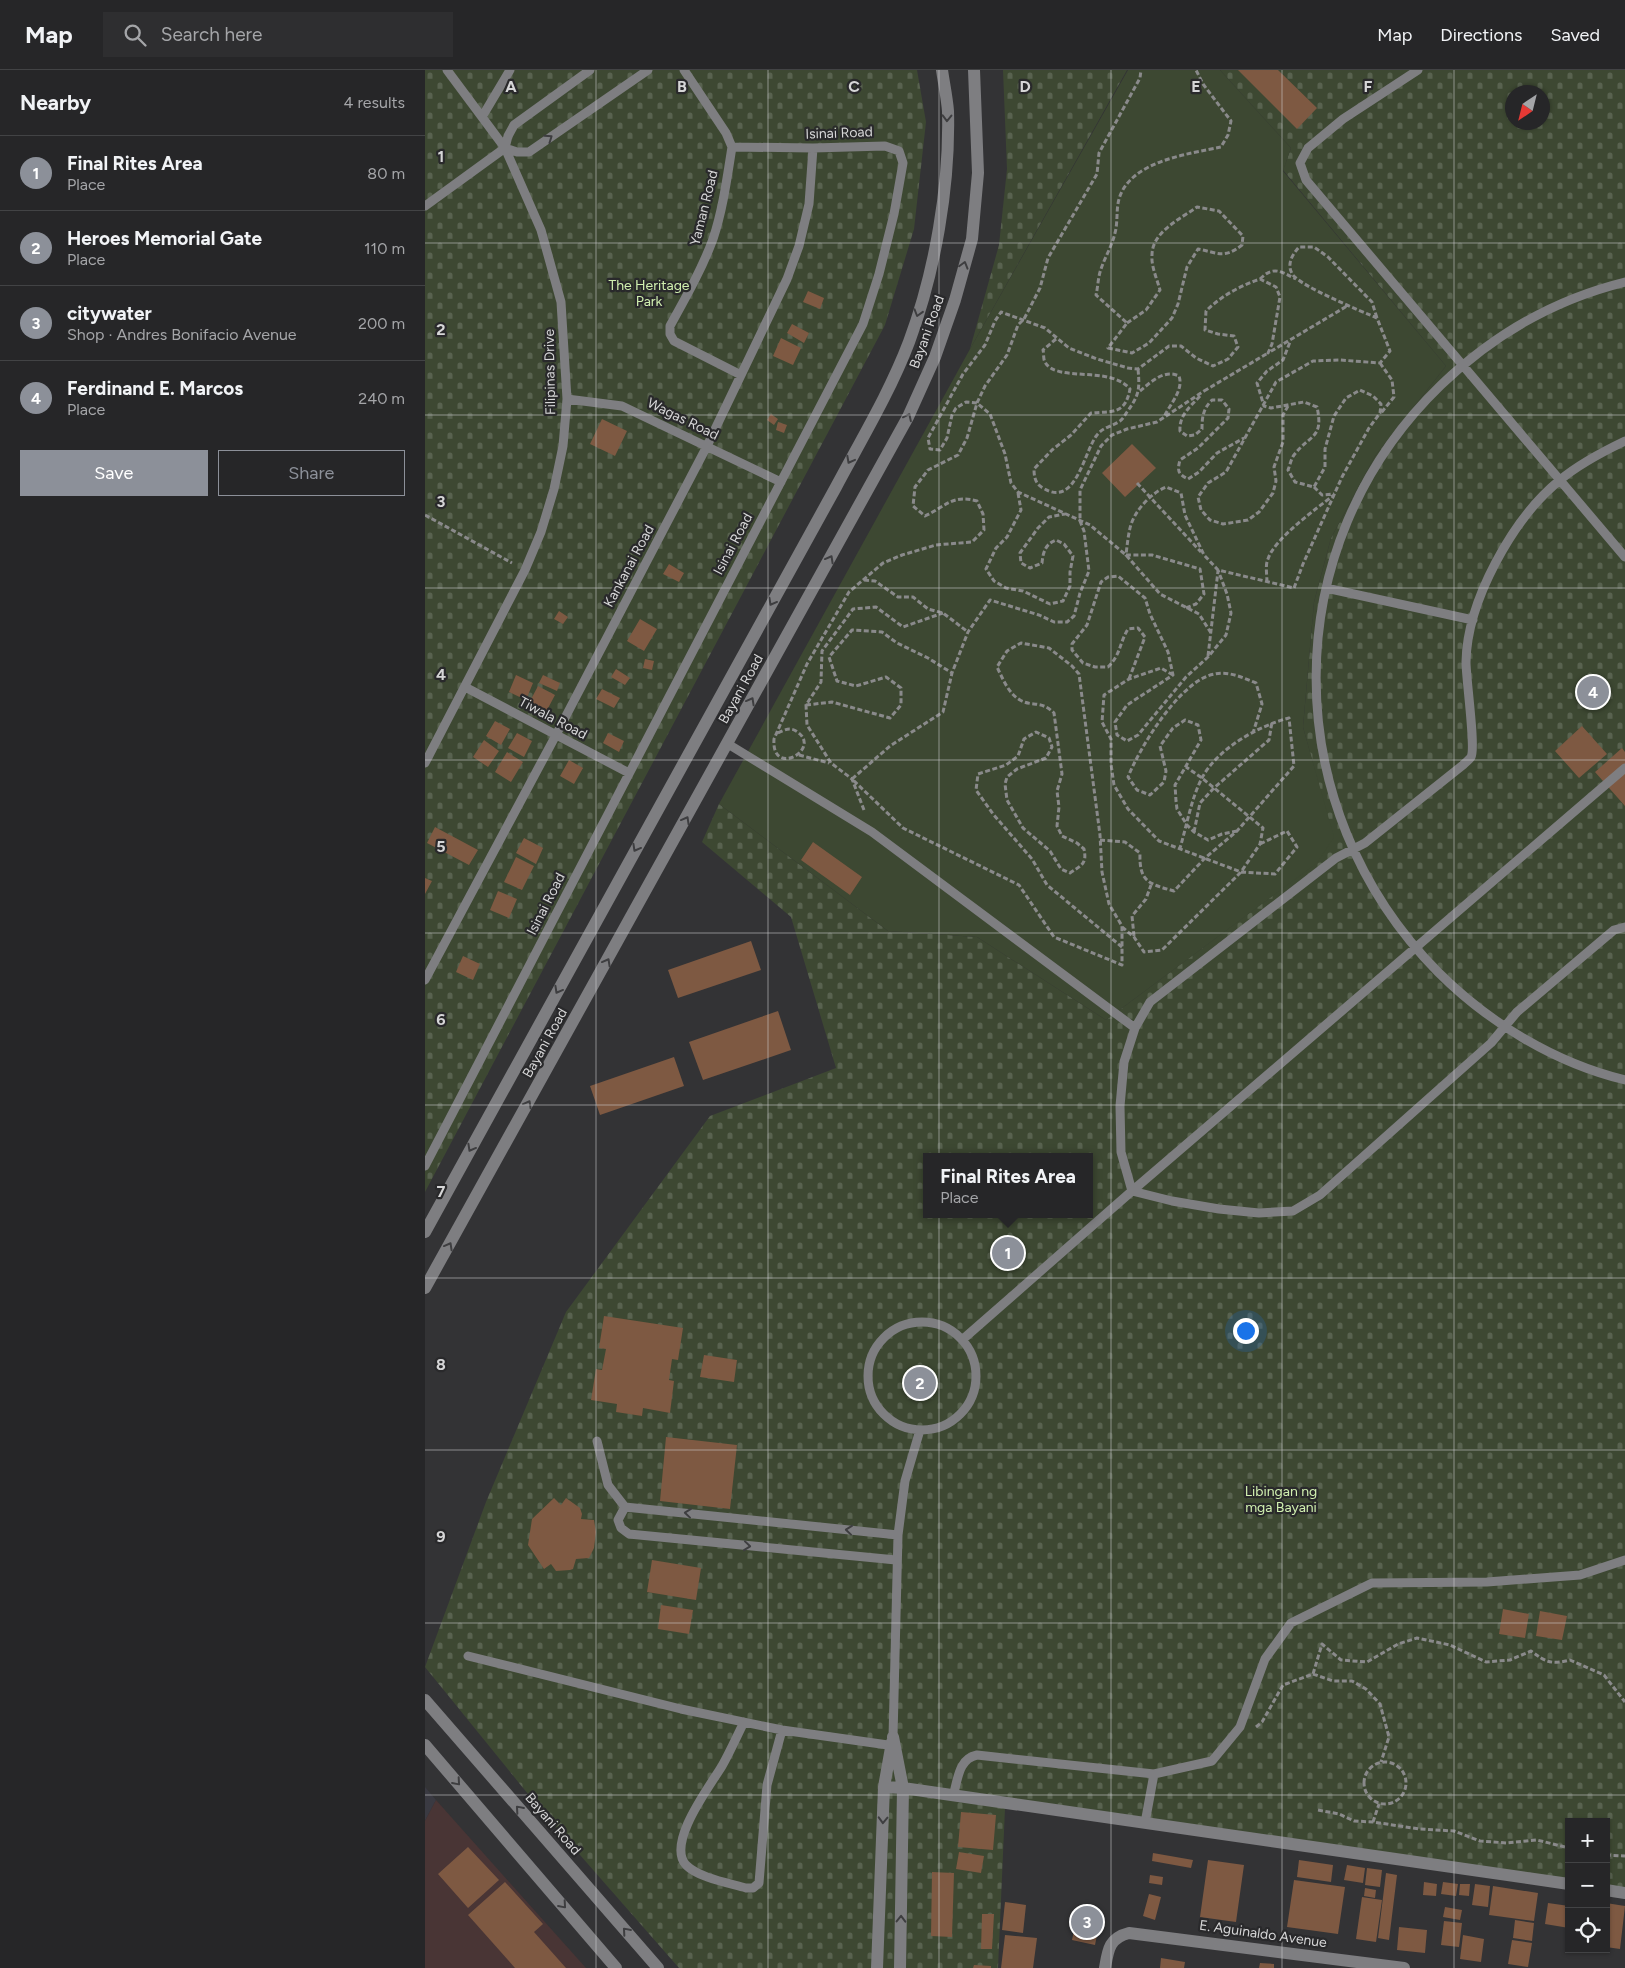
<!DOCTYPE html>
<meta charset="utf-8">
<style>
:root{--surface:#262628;--page:#2e2e30;--text:#f1f3f6;--muted:#a4a5a8;--line:#424345;--accent:#8c9099}
body{margin:0;font-family:Figtree,sans-serif;background:var(--page);color:var(--text)}
.controls{position:absolute;right:15px;bottom:15px;display:grid;overflow:hidden;border-radius:0px;box-shadow:0 1px 4px #0004}
.controls button{width:45px;height:45px;display:grid;place-items:center;padding:0;border:0;border-bottom:1px solid var(--line);background:var(--surface);color:var(--text);font:25px sans-serif}
.compass{position:absolute;left:1080px;top:15px;width:45px;height:45px;border-radius:50%;background:var(--surface);box-shadow:0 1px 4px #0004;rotate:215deg}
.you{position:absolute;left:820px;top:1260px;width:18px;height:18px;margin:-12px;border:4px solid #fff;border-radius:50%;background:#1a73e8;box-shadow:0 0 0 8px #1a73e833}
.badge{display:grid;place-items:center;width:32px;height:32px;border-radius:50%;background:var(--accent);color:#fff;font-size:16px;font-weight:700}
.pin{position:absolute;translate:-50% -50%;border:2px solid #fff;box-shadow:0 1px 5px #0006}
.popup{position:absolute;left:498px;top:1083px;width:170px;height:65px;box-sizing:border-box;display:grid;place-content:center;border-radius:0px;background:var(--surface);filter:drop-shadow(0 1px 4px #0005);font-size:16px;white-space:nowrap;color:var(--muted)}
.popup b{font-size:19px;color:var(--text)}
.popup::after{content:'';position:absolute;left:50%;top:100%;margin-left:-10px;border:10px solid transparent;border-top-color:var(--surface)}
.list{margin:0;padding:0;list-style:none}
h2{display:flex;justify-content:space-between;align-items:center;height:65px;margin:0;padding:0 20px;font-size:21px}
h2 small{font-size:16px;font-weight:400;color:var(--muted)}
.list li{display:grid;grid-template-columns:32px 1fr auto;gap:15px;align-items:center;box-sizing:border-box;height:75px;padding:0 20px;border-top:1px solid var(--line)}
.list b{display:block;font-size:19px;white-space:nowrap}
.list p{margin:0;font-size:16px;white-space:nowrap;color:var(--muted)}
.list em{font-size:16px;font-style:normal;color:var(--muted)}
.actions{display:flex;gap:10px;padding:15px 20px}
.actions a{flex:1;padding:11px 0;border:1px solid var(--accent);border-radius:0px;text-align:center;font-size:18px;color:var(--accent)}
.actions .main{background:var(--accent);color:#fff}
.icon{flex:none;width:28px;height:28px;fill:none;stroke:currentColor;stroke-width:2;stroke-linecap:round;stroke-linejoin:round}
.map{position:relative;flex:none;width:1200px;height:1898px;overflow:hidden}
header{display:flex;align-items:center;gap:30px;box-sizing:border-box;height:70px;padding:0 25px;background:var(--surface);border-bottom:1px solid var(--line)}
header strong{font-size:24px}
nav{display:flex;gap:28px;margin-inline-start:auto;font-size:18px}
.search{width:350px;height:45px;background:var(--page);display:flex;align-items:center;gap:12px;box-sizing:border-box;padding:0 18px;border-radius:0px;color:var(--muted);font-size:19px}
main{display:flex}
aside{flex:1;background:var(--surface)}
.map>svg:first-child{display:block}
.built{fill:#3a3a42}
.education{fill:#493535}
.cemetery{fill:url(#cemetery-stones);fill-rule:evenodd}
.garden{fill:#3d4832}
.building{fill:#7e5942}
.lines{fill:none;stroke-linecap:round;stroke-linejoin:round}
.path{stroke:#8a8a8b;stroke-width:3;stroke-dasharray:5 2.5;stroke-linecap:butt}
.service{stroke:#7e7e81;stroke-width:9}
.minor{stroke:#7e7e81;stroke-width:12}
.secondary{stroke:#7e7e81;stroke-width:12}
.oneway{stroke:#3e3e40}
.grid{fill:none;stroke:#d6d6d7;stroke-width:1;stroke-opacity:0.55}
.labels{text-anchor:middle;dominant-baseline:central;stroke-width:4.5;stroke-linejoin:round;paint-order:stroke}
.street-label{font-size:14px;fill:#d6d6d7;stroke:#29292b}
.park-label{font-size:14px;fill:#d1f0b0;stroke:#29292b}
.grid-label{font-size:16px;text-anchor:middle;font-weight:bold;fill:#d6d6d7;stroke:#29292b;stroke-width:4.5;stroke-linejoin:round;paint-order:stroke}
</style>
<header>
<strong>Map</strong>
<div class="search"><svg class="icon" aria-label="search" viewBox="0 0 24 24"><circle cx="10" cy="10" r="6"/><path d="M15 15l6 6"/></svg>Search here</div>
<nav><a>Map</a><a>Directions</a><a>Saved</a></nav>
</header>
<main>
<aside>
<h2>Nearby<small>4 results</small></h2>
<ul class="list">
<li><span class="badge">1</span><div><b>Final Rites Area</b><p>Place</p></div><em>80 m</em></li>
<li><span class="badge">2</span><div><b>Heroes Memorial Gate</b><p>Place</p></div><em>110 m</em></li>
<li><span class="badge">3</span><div><b>citywater</b><p>Shop · Andres Bonifacio Avenue</p></div><em>200 m</em></li>
<li><span class="badge">4</span><div><b>Ferdinand E. Marcos</b><p>Place</p></div><em>240 m</em></li>
</ul>
<div class="actions"><a class="main">Save</a><a>Share</a></div>
</aside>
<div class="map">
<svg width="1200" height="1898" viewBox="0 0 1200 1898">
<defs>
<pattern id="cemetery-stones" width="16" height="16" patternUnits="userSpaceOnUse" patternTransform="scale(1.25)"><rect width="16" height="16" fill="#3d4832"/><path d="M2 7V4a2 2 0 0 1 4 0v3zM10 15v-3a2 2 0 0 1 4 0v3z" fill="#58624f"/></pattern>
</defs>
<rect width="100%" height="100%" fill="#333335"/>
<path class="built" d="M0,1717L11,1730L0,1751Z"/>
<path class="education" d="M11,1730L161,1898H0V1751Z"/>
<path class="cemetery" d="M0,0H492L501,52L489,159L460,255L0,1122Z
M578,0H702L545,279L574,175L582,99Z
M795,0H1200V1826L1181,1823V1752H1144V1818L580,1738L573,1898H254L120,1745L0,1597L61,1432L141,1242L285,1046L411,998L366,847L277,772L294,734L463,861L552,867L681,950L891,793L908,767L878,657L889,532L906,468L950,386L1021,296L858,100L866,78ZM1088,22H1118V52H1088ZM502,1087H664V1144H502Z"/>
<path class="garden" d="M703,0H795L866,78L858,101L1021,296L950,386L906,468L889,532L878,657L909,767L892,793L681,950L552,867L463,861L294,734L545,279Z"/>
<path class="building" d="M813,0H853L892,38L872,59Z
M383,221L399,228L395,239L378,232Z
M367,254L384,263L379,273L362,263Z
M356,268L376,278L368,295L348,286Z
M346,344L353,349L349,355L342,350Z
M177,349L202,361L190,386L165,374Z
M353,352L362,355L359,363L351,360Z
M707,374L731,398L700,427L677,403Z
M244,494L259,503L254,512L238,504Z
M134,541L143,547L138,554L129,549Z
M215,549L232,559L219,581L202,571Z
M220,589L229,591L227,600L218,598Z
M191,599L205,608L200,615L186,607Z
M91,605L108,613L101,630L84,622Z
M118,605L135,613L132,621L114,613Z
M113,616L130,625L121,642L104,633Z
M177,619L195,628L189,638L171,629Z
M70,651L85,659L76,675L61,666Z
M1157,656L1182,684L1154,708L1130,681Z
M92,663L107,671L99,687L83,678Z
M183,663L199,671L194,682L178,673Z
M59,670L74,681L63,697L48,687Z
M1197,678L1200,682V736L1170,702Z
M82,682L98,692L86,712L70,702Z
M144,690L158,698L149,714L135,706Z
M10,757L53,780L44,795L2,773Z
M99,768L118,778L111,794L91,783Z
M388,772L437,807L425,825L376,790Z
M91,787L109,796L97,820L79,812Z
M0,808L7,811L0,824Z
M73,821L92,829L84,848L65,840Z
M326,871L336,900L253,928L243,900Z
M38,886L55,894L48,910L31,902Z
M353,941L366,980L278,1010L264,972Z
M249,987L259,1016L175,1045L165,1016Z
M582,1169L597,1184L583,1198L568,1183Z
M179,1246L258,1258L253,1290L247,1289L244,1310L249,1311L245,1343L218,1338L217,1346L191,1342L192,1334L166,1330L171,1299L177,1300L181,1279L174,1278Z
M279,1285L312,1290L309,1312L275,1307Z
M241,1367L312,1375L305,1439L235,1431Z
M129,1428L136,1435L141,1428L155,1438L157,1444L156,1449L169,1450L171,1462L169,1478L164,1488L151,1489L148,1499L145,1500L131,1501L126,1494L119,1499L103,1475L107,1449Z
M227,1490L276,1498L271,1530L222,1522Z
M236,1535L268,1540L264,1564L233,1559Z
M1078,1539L1104,1544L1100,1568L1074,1564Z
M1115,1541L1142,1546L1137,1570L1111,1566Z
M536,1742L571,1745L568,1780L533,1777Z
M43,1777L74,1810L43,1838L13,1804Z
M534,1782L559,1786L556,1803L531,1799Z
M728,1783L768,1790L766,1798L727,1791Z
M783,1790L819,1795L811,1852L775,1847Z
M874,1790L908,1795L906,1812L872,1807Z
M922,1795L940,1798L938,1813L919,1810Z
M942,1798L957,1800L955,1817L940,1815Z
M507,1802L529,1803L527,1867L506,1866Z
M961,1803L972,1805L964,1870L953,1868Z
M725,1805L738,1807L737,1815L724,1813Z
M869,1810L920,1817L913,1864L862,1857Z
M80,1812L118,1854L109,1862L141,1898H90L43,1845Z
M999,1812L1012,1814L1011,1826L998,1825Z
M1018,1812L1033,1814L1031,1826L1016,1824Z
M1035,1814H1045L1044,1826L1034,1825Z
M1050,1814L1065,1816L1063,1837L1047,1835Z
M1068,1816L1113,1823L1109,1851L1064,1845Z
M940,1818L951,1820L950,1828L939,1826Z
M724,1824L736,1827L730,1850L718,1846Z
M937,1827L957,1830L951,1872L931,1869Z
M580,1832L601,1835L598,1863L577,1860Z
M1123,1833L1144,1836V1858L1120,1854Z
M1181,1833L1200,1836L1195,1879L1181,1877Z
M1020,1837L1037,1840L1035,1850L1018,1847Z
M557,1844H569L567,1879H556Z
M652,1846L675,1850L670,1875L647,1870Z
M1090,1850L1109,1853L1107,1871L1088,1868Z
M1019,1851L1037,1853L1034,1877L1016,1875Z
M974,1857L1002,1860L1000,1883L972,1880Z
M580,1865L612,1868L608,1898H576Z
M1038,1865L1059,1869L1056,1892L1035,1889Z
M1087,1870L1107,1873L1103,1897L1083,1894Z
M736,1888L760,1892L759,1898H735Z
M835,1893L849,1894V1898H834Z
M549,1895L566,1896V1898H548Z"/>
<g class="lines">
<path class="path" d="M835,209C849,195 856,202 871,209
M702,253L721,240L735,220C732,209 726,196 727,185C727,162 755,149 772,137L794,141L818,166L817,175C799,189 794,183 773,179L762,197L753,234L747,248L724,273L707,283L683,278L702,253L671,225C673,217 673,207 676,199C680,187 687,176 690,163C693,152 691,140 694,129C705,91 763,84 796,77L803,65L806,51L778,14L771,0
M631,269L618,280C619,283 618,289 620,292C631,313 685,295 705,319C700,345 688,341 666,343L646,365L627,380L609,399C609,406 610,414 618,418C651,439 659,381 672,365C678,357 688,356 695,351C698,349 700,345 702,342C714,325 715,320 713,299
M955,293L967,310L969,327L956,343
M715,321C726,312 739,299 754,306C759,320 745,334 739,347
M779,321L843,283
M775,326C765,337 754,345 755,361L762,366L770,365L777,359C777,347 778,339 787,330H797L804,339L803,348L773,378L755,390C752,401 753,404 763,409L774,402L792,383L819,368
M863,336L858,345V372L849,397L851,411L848,423L834,442L823,450L798,454L785,450L776,440L773,427L783,413L801,402L851,312L888,291L915,290L955,293L965,281L952,248C936,241 877,217 868,205C861,195 867,185 874,177H889L903,187L947,232L952,248
M712,413L776,482
M889,417L897,425L909,424
M593,423L596,440L582,467L571,478L561,499L569,511L581,518L598,521L625,534L638,531L645,516V502L648,486L639,474L631,470C620,474 618,483 617,493L605,498L596,493L595,483L613,458L624,447L640,444
M0,445L87,493
M439,510L450,511L473,527H488L503,539L518,543L543,562
M842,512C842,505 840,495 843,489C849,469 892,438 909,425
M761,538L771,534L779,524L775,499L727,485H701C702,476 703,467 705,458C709,441 726,423 741,417L756,423L760,445L779,485L793,500L869,518L878,494L917,407L944,358L955,343L956,334L948,326L935,320L921,328L909,346L900,379V397L889,417L870,412L863,400C865,395 866,389 869,385C885,364 899,369 892,337L879,332L846,338L839,336L832,313L842,301L858,290L865,272
M786,563L774,544L735,524L701,485L665,455L593,422L586,413L580,384L565,344L552,333L541,332L531,338L527,345L522,368L515,380L505,379L503,368L538,304L560,275L570,251L576,242L620,258L644,278L672,289L703,298L713,299L744,276H756L771,288L788,296L803,289L813,277L809,266L793,264L780,260L781,241C796,226 815,216 835,209L851,217L855,227L847,274L843,283L922,236
M783,586L793,501
M748,605L736,598L704,609L679,625L677,652L686,669V694L689,715L703,739L734,771L816,802L850,804L872,777L862,761L835,774
M704,609L720,567L713,558L703,559C694,574 696,584 683,597H670L658,593L647,580V574L662,555L676,512L683,507L693,506L720,528L725,544L743,582L748,605L702,635L690,652L692,665L702,671L713,665L761,607L783,587L801,565L806,543L802,524L793,500
M381,635L407,632L465,648L476,635V618L461,607L431,616L412,611L404,587L427,560L457,562L472,573L503,588L527,603
M353,663C359,660 365,657 371,661C399,678 346,709 349,669L382,594L424,522L458,493L477,485L511,475L547,472L559,460L558,444L552,431C528,424 521,436 500,446L488,436L490,417L503,400L533,385L542,368L552,333L560,316L582,285L593,255L599,249L615,218L623,188L672,104L674,83L715,8L716,0
M374,685L404,693
M439,740L427,709L406,693L382,655L381,635L396,612L397,581L428,539L451,537L478,557L518,543
M812,761L797,764L783,770L769,762L762,755L752,739L751,731L750,715L776,670L773,655L760,650L748,658L735,676L741,701L739,712L725,725L712,720L703,707C715,677 756,609 790,604C805,601 818,608 831,613L837,634L828,663
M769,762L775,733L789,718L844,670L847,652
M675,770L700,772L715,783C714,812 724,814 749,821L780,788L812,761L869,696L864,648C833,656 792,679 777,708C766,729 762,755 755,778
M697,857L709,867L719,882L737,880L816,802L835,774L838,758L777,708L761,697
M709,866L707,846L721,829L726,815
M697,877L622,815L607,789L568,744L551,720L553,704L581,695L593,686L599,669L611,662L624,668L627,677L621,688L592,699L582,707L580,714L582,730L598,758L625,781L636,799L645,803C657,795 662,794 659,779L652,773L637,766L632,756L634,737L632,721L637,704L629,643C616,630 607,637 595,630C583,623 578,609 572,597L582,581L596,573L624,578L647,596L654,604L675,765L677,802L684,834L697,856V895L629,867L594,815L478,758L427,709L465,676L518,642L527,603L543,562L565,530L614,545L629,552H642L649,546L655,523L664,501L659,461L655,451V420L676,376L687,365L702,359L732,352L779,321
M888,1604L908,1611H927L941,1619L955,1634L964,1667L956,1692
M831,1657L837,1652L858,1615L888,1604L897,1574L916,1590L942,1592L973,1574L992,1568L1025,1575L1061,1592L1085,1590L1106,1581C1121,1592 1126,1595 1145,1590L1179,1605L1200,1632
M939 1713a21 21 0 1 1 42 0a21 21 0 1 1-42 0Z
M893,1740L914,1744L929,1751L948,1752L994,1759L1029,1761L1055,1771L1082,1773L1112,1770L1144,1778
M948,1752L954,1734
M1181,1785L1200,1786"/>
<path class="service" d="M259,0L301,63L307,77
M993,0L918,49L883,78L875,93L881,110L1200,487
M57,47L85,0
M307,77C302,108 298,139 288,169C277,199 261,227 245,256V264L249,271L316,305
M80,78L92,82H104L223,0
M0,136L80,78L83,66L89,55L165,0
M1200,212C1131,229 1068,265 1016,315C849,476 851,738 1013,902C1064,953 1130,993 1200,1010
M142,329L197,336L356,412
M1200,371C1177,382 1154,394 1135,410C1088,448 1042,531 1041,592C1041,609 1051,678 1046,687C1044,690 1040,693 1038,695L940,773L911,788L725,932L710,958L699,992L695,1036L696,1082L707,1121L747,1131L794,1139L834,1143L868,1141L895,1125L1066,973L1092,942L1189,860L1200,857
M901,518L1048,550
M40,617L204,703
M303,674L447,762L710,958
M0,693L100,500L116,462L129,419L138,376L142,329L136,232L116,160L80,78L22,0
M0,910L131,665L282,376L362,209L374,176L384,134L388,78
M0,1096L438,254L454,204L469,144L478,93L474,81L460,76L388,78L307,77
M443 1306a54 54 0 1 1 108 0a54 54 0 1 1-108 0Z
M537,1270L707,1121L1200,698
M172,1371L183,1415L200,1437
M471,1490L204,1464L196,1458L193,1450L200,1437L473,1465
M43,1586L256,1639L357,1660L470,1676
M319,1652C312,1666 305,1682 297,1696C285,1716 241,1773 261,1795C274,1808 304,1813 321,1818H328L334,1813L342,1715L357,1660
M468,1667L473,1465L480,1411L495,1360
M729,1704L787,1691L815,1657L840,1589L866,1553L947,1513L1062,1512L1155,1505L1200,1490
M528,1726C533,1710 533,1689 552,1685L729,1704L720,1753"/>
<path class="minor" d="M468,1667L478,1718L475,1898
M459,1717L478,1718L1144,1814
M1181,1820L1200,1823
M452,1898L459,1717L467,1672
M680,1898C683,1880 684,1868 704,1863L979,1898"/>
<path class="secondary" d="M0,1162L411,417C436,370 465,322 484,272C510,202 525,116 523,41C522,28 519,14 517,0
M0,1218L483,347L510,287L530,230L547,169L553,103L549,0
M0,1630L233,1898
M0,1675L191,1898"/>
</g>
<defs><path id="oneway-chevron" d="M-2-3.5L2.5 0L-2 3.5" fill="none" stroke-width="1.6" stroke-linecap="round" stroke-linejoin="round" transform="scale(1.25)"/></defs>
<g class="oneway">
<use href="#oneway-chevron" transform="translate(522 48) rotate(91)"/>
<use href="#oneway-chevron" transform="translate(124 68) rotate(-35)"/>
<use href="#oneway-chevron" transform="translate(539 195) rotate(-74)"/>
<use href="#oneway-chevron" transform="translate(493 243) rotate(107)"/>
<use href="#oneway-chevron" transform="translate(483 347) rotate(-64)"/>
<use href="#oneway-chevron" transform="translate(425 390) rotate(118)"/>
<use href="#oneway-chevron" transform="translate(405 489) rotate(-61)"/>
<use href="#oneway-chevron" transform="translate(347 532) rotate(119)"/>
<use href="#oneway-chevron" transform="translate(326 631) rotate(-61)"/>
<use href="#oneway-chevron" transform="translate(261 750) rotate(-61)"/>
<use href="#oneway-chevron" transform="translate(211 778) rotate(119)"/>
<use href="#oneway-chevron" transform="translate(182 892) rotate(-61)"/>
<use href="#oneway-chevron" transform="translate(133 920) rotate(119)"/>
<use href="#oneway-chevron" transform="translate(103 1034) rotate(-61)"/>
<use href="#oneway-chevron" transform="translate(46 1078) rotate(119)"/>
<use href="#oneway-chevron" transform="translate(24 1176) rotate(-61)"/>
<use href="#oneway-chevron" transform="translate(263 1443) rotate(-174)"/>
<use href="#oneway-chevron" transform="translate(424 1460) rotate(-174)"/>
<use href="#oneway-chevron" transform="translate(322 1476) rotate(6)"/>
<use href="#oneway-chevron" transform="translate(32 1712) rotate(49)"/>
<use href="#oneway-chevron" transform="translate(94 1739) rotate(-131)"/>
<use href="#oneway-chevron" transform="translate(458 1750) rotate(92)"/>
<use href="#oneway-chevron" transform="translate(138 1835) rotate(49)"/>
<use href="#oneway-chevron" transform="translate(476 1849) rotate(-89)"/>
<use href="#oneway-chevron" transform="translate(201 1861) rotate(-131)"/>
</g>
<path class="grid" d="M171,0V1898M343,0V1898M514,0V1898M686,0V1898M857,0V1898M1029,0V1898M0,173H1200M0,345H1200M0,518H1200M0,690H1200M0,863H1200M0,1035H1200M0,1208H1200M0,1380H1200M0,1553H1200M0,1725H1200"/>
<g class="labels">
<g class="street-label">
<text transform="translate(414 63) rotate(-2)">Isinai Road</text>
<text transform="translate(279 138) rotate(-76)">Yaman Road</text>
<text transform="translate(502 262) rotate(-70)">Bayani Road</text>
<text transform="translate(125 302) rotate(-91)">Filipinas Drive</text>
<text transform="translate(258 349) rotate(26)">Wagas Road</text>
<text transform="translate(308 474) rotate(-62)">Isinai Road</text>
<text transform="translate(204 496) rotate(-62)">Kankanai Road</text>
<text transform="translate(316 619) rotate(-61)">Bayani Road</text>
<text transform="translate(128 648) rotate(28)">Tiwala Road</text>
<text transform="translate(121 834) rotate(-63)">Isinai Road</text>
<text transform="translate(120 973) rotate(-61)">Bayani Road</text>
<text transform="translate(128 1754) rotate(49)">Bayani Road</text>
<text transform="translate(838 1864) rotate(8)">E. Aguinaldo Avenue</text>
</g>
<g class="park-label">
<text x="224" y="215">The Heritage<tspan x="224" dy="16">Park</tspan></text>
<text x="856" y="1421">Libingan ng<tspan x="856" dy="16">mga Bayani</tspan></text>
</g>
</g>
<g class="grid-label">
<text x="86" y="22">A</text>
<text x="257" y="22">B</text>
<text x="429" y="22">C</text>
<text x="600" y="22">D</text>
<text x="771" y="22">E</text>
<text x="943" y="22">F</text>
<text x="16" y="92">1</text>
<text x="16" y="265">2</text>
<text x="16" y="437">3</text>
<text x="16" y="610">4</text>
<text x="16" y="782">5</text>
<text x="16" y="955">6</text>
<text x="16" y="1127">7</text>
<text x="16" y="1300">8</text>
<text x="16" y="1472">9</text>
</g>
</svg>
<div class="controls">
<button>+</button>
<button>−</button>
<button><svg class="icon" aria-label="locate" viewBox="0 0 24 24"><circle cx="12" cy="12" r="6"/><path d="M12 2v4M12 18v4M2 12h4M18 12h4"/></svg></button>
</div>
<svg class="compass" viewBox="-18 -18 36 36"><path d="M0-13l5 13h-10z" fill="#e53935"/><path d="M0 13l5-13h-10z" fill="#a4a5a8"/></svg>
<div class="you"></div>
<div class="pin badge" style="left:583px;top:1183px">1</div>
<div class="popup"><b>Final Rites Area</b>Place</div>
<div class="pin badge" style="left:495px;top:1313px">2</div>
<div class="pin badge" style="left:662px;top:1852px">3</div>
<div class="pin badge" style="left:1168px;top:622px">4</div>
</div>
</main>
